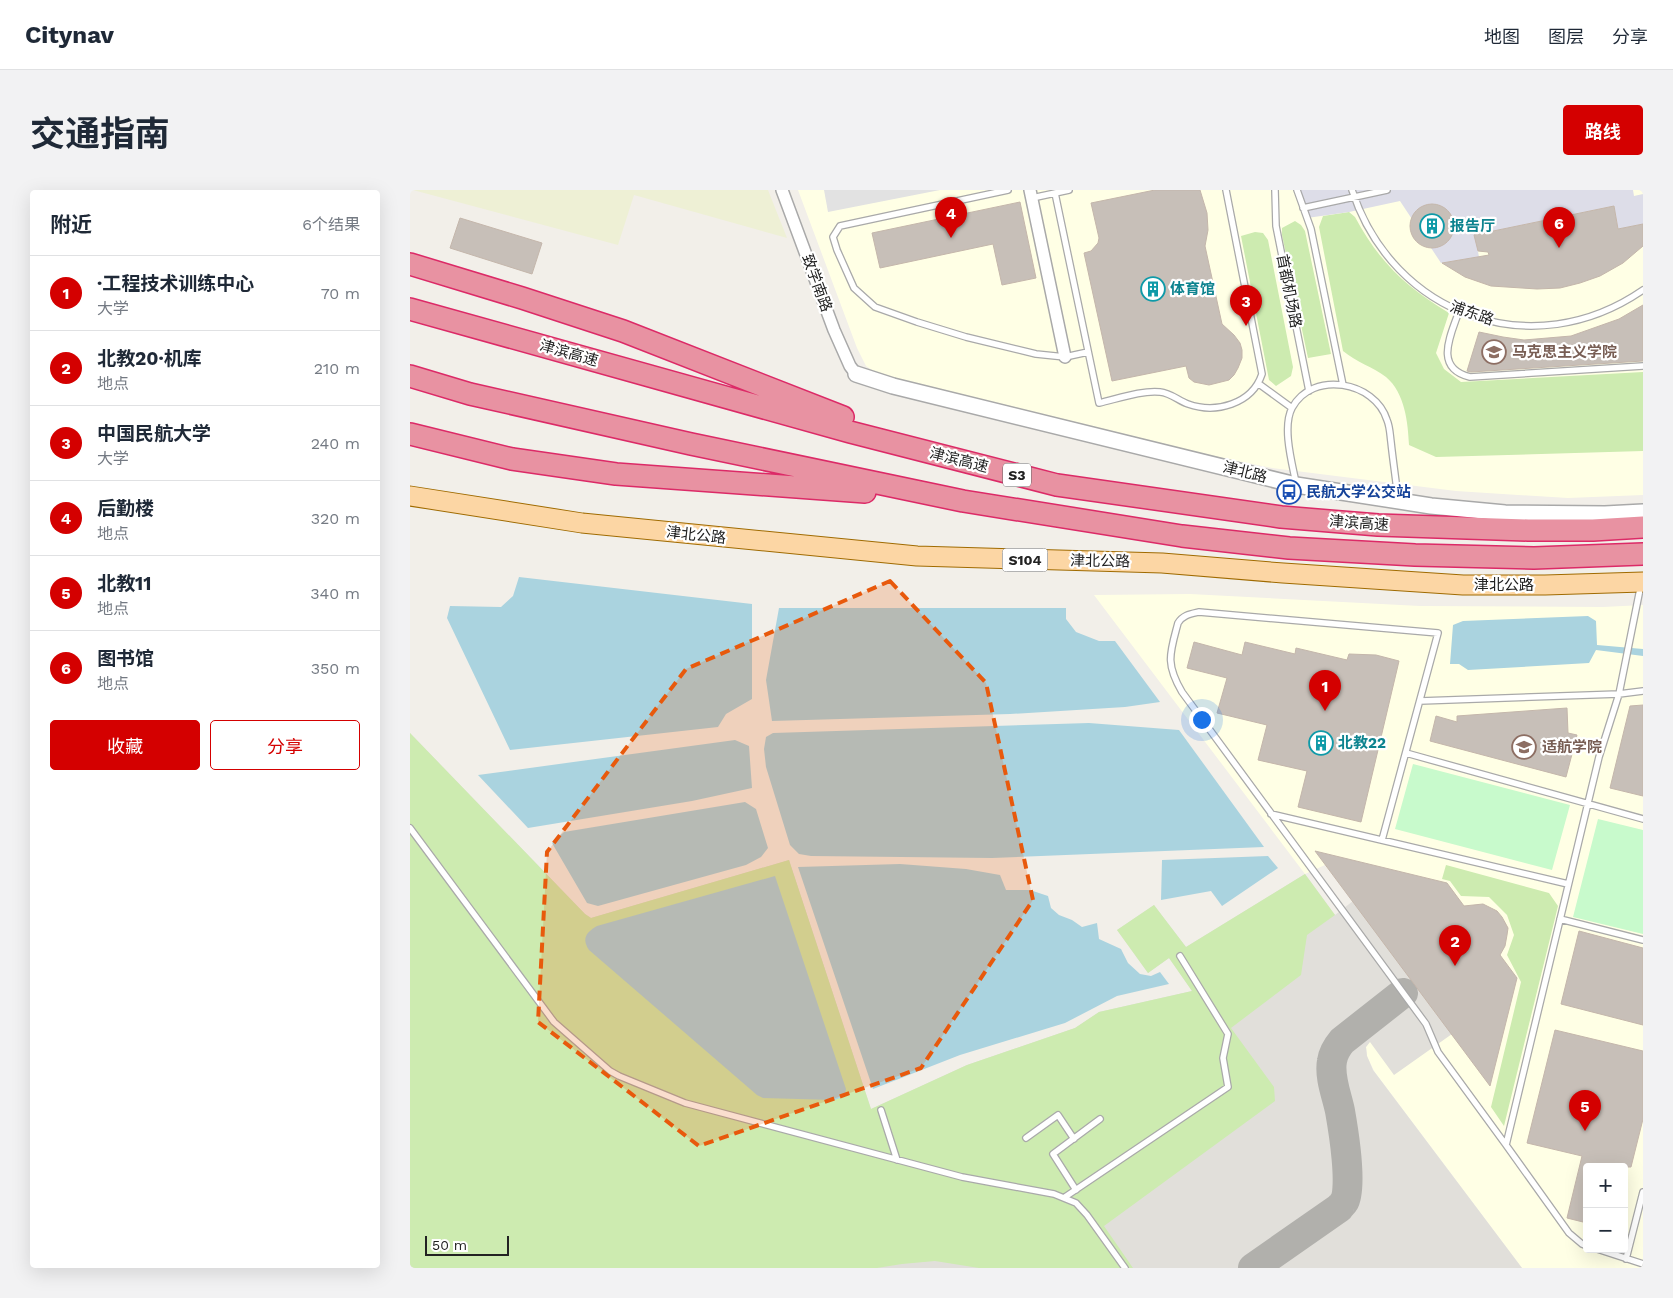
<!DOCTYPE html>
<html lang="zh">
<meta charset="utf-8">
<style>
:root{--surface:#fff;--page:#f2f2f3;--text:#1f2937;--muted:#747a83;--line:#e0e1e3;--accent:#d40000}
body{margin:0;font-family:"Work Sans","Noto Sans SC",sans-serif;background:var(--page);color:var(--text)}
.controls{position:absolute;right:15px;bottom:15px;display:grid;overflow:hidden;border-radius:5px;box-shadow:0 5px 20px #0002}
.controls button{width:45px;height:45px;display:grid;place-items:center;padding:0;border:0;border-bottom:1px solid var(--line);background:var(--surface);color:var(--text);font:25px sans-serif}
.scale{position:absolute;left:15px;bottom:12px;width:84px;box-sizing:border-box;padding-left:5px;border:2px solid #222;border-top:0;font-size:14px;line-height:18px;white-space:nowrap;color:#222;-webkit-text-stroke:4px #fff;paint-order:stroke}
.you{position:absolute;left:791px;top:529px;width:18px;height:18px;margin:-12px;border:4px solid #fff;border-radius:50%;background:#1a73e8;box-shadow:0 0 0 8px #1a73e833}
.badge{display:grid;place-items:center;width:32px;height:32px;border-radius:50%;background:var(--accent);color:#fff;font-size:16px;font-weight:700}
.pin{position:absolute;translate:-50% -41px;filter:drop-shadow(0 1px 2px #0008)}
.pin::after{content:'';position:absolute;top:26px;width:18px;height:15px;background:inherit;clip-path:polygon(0 0,100% 0,50% 100%)}
.list{margin:0;padding:0;list-style:none}
h2{display:flex;justify-content:space-between;align-items:center;height:65px;margin:0;padding:0 20px;font-size:21px}
h2 small{font-size:16px;font-weight:400;color:var(--muted)}
.list li{display:grid;grid-template-columns:32px 1fr auto;gap:15px;align-items:center;box-sizing:border-box;height:75px;padding:0 20px;border-top:1px solid var(--line)}
.list b{display:block;font-size:19px;white-space:nowrap}
.list p{margin:0;font-size:16px;white-space:nowrap;color:var(--muted)}
.list em{font-size:16px;font-style:normal;color:var(--muted)}
.actions{display:flex;gap:10px;padding:15px 20px}
.actions a{flex:1;padding:11px 0;border:1px solid var(--accent);border-radius:5px;text-align:center;font-size:18px;color:var(--accent)}
.actions .main{background:var(--accent);color:#fff}
.map{position:relative;flex:none;width:1233px;height:1078px;overflow:hidden;border-radius:5px}
header{display:flex;align-items:center;gap:30px;box-sizing:border-box;height:70px;padding:0 25px;background:var(--surface);border-bottom:1px solid var(--line)}
header strong{font-size:24px}
nav{display:flex;gap:28px;margin-inline-start:auto;font-size:18px}
.intro{display:flex;align-items:center;justify-content:space-between;box-sizing:border-box;height:120px;padding:0 30px}
h1{margin:0;font-size:35px}
.button{padding:12px 22px;border-radius:5px;background:var(--accent);color:#fff;font-size:18px;font-weight:700}
main{display:flex;gap:30px;padding:0 30px}
aside{flex:1;background:var(--surface);border-radius:5px;box-shadow:0 5px 20px #0002}
.map>svg:first-child{display:block}
.education{fill:#ffffe5;fill-rule:evenodd}
.airport{fill:#e1dfda}
.farmland{fill:#eef0d5}
.grass{fill:#cdebb0}
.park{fill:#c8facc}
.parking{fill:#e2e2e2}
.plaza{fill:#dddde8}
.water{fill:#aad3df}
.lines{fill:none;stroke-linecap:round;stroke-linejoin:round}
.taxiway{stroke:#b1b0ac;stroke-width:30}
.building{fill:#c7bfb8;stroke:#c4b6ab}
.service-casing{stroke:#a9a9a9;stroke-width:8}
.minor-casing{stroke:#a9a9a9;stroke-width:14}
.tertiary-casing{stroke:#a9a9a9;stroke-width:18}
.primary-casing{stroke:#a06b00;stroke-width:21}
.motorway-casing{stroke:#dc2a67;stroke-width:24}
.service{stroke:#fff;stroke-width:5.5}
.minor{stroke:#fff;stroke-width:11}
.tertiary{stroke:#fff;stroke-width:15}
.primary{stroke:#fcd6a4;stroke-width:19}
.motorway{stroke:#e892a2;stroke-width:21}
.marked{fill:#e8590c;fill-opacity:0.2;stroke:#e8590c;stroke-width:4;stroke-dasharray:10 6;stroke-linejoin:round}
.labels{text-anchor:middle;dominant-baseline:central;stroke-width:4.5;stroke-linejoin:round;paint-order:stroke}
.shield{fill:#fff;stroke:#646464;stroke-width:1}
.shield-label{font-size:14px;font-weight:bold;fill:#222}
.culture-label{font-size:15px;font-weight:bold;fill:#0d838f;stroke:#fff;text-anchor:start}
.street-label{font-size:15px;fill:#222;stroke:#fff}
.education-label{font-size:15px;font-weight:bold;fill:#785e54;stroke:#fff;text-anchor:start}
.transit-label{font-size:15px;font-weight:bold;fill:#164399;stroke:#fff;text-anchor:start}
</style>
<header>
<strong>Citynav</strong>
<nav><a>地图</a><a>图层</a><a>分享</a></nav>
</header>
<div class="intro"><h1>交通指南</h1><a class="button">路线</a></div>
<main>
<aside>
<h2>附近<small>6个结果</small></h2>
<ul class="list">
<li><span class="badge">1</span><div><b>·工程技术训练中心</b><p>大学</p></div><em>70 m</em></li>
<li><span class="badge">2</span><div><b>北教20·机库</b><p>地点</p></div><em>210 m</em></li>
<li><span class="badge">3</span><div><b>中国民航大学</b><p>大学</p></div><em>240 m</em></li>
<li><span class="badge">4</span><div><b>后勤楼</b><p>地点</p></div><em>320 m</em></li>
<li><span class="badge">5</span><div><b>北教11</b><p>地点</p></div><em>340 m</em></li>
<li><span class="badge">6</span><div><b>图书馆</b><p>地点</p></div><em>350 m</em></li>
</ul>
<div class="actions"><a class="main">收藏</a><a>分享</a></div>
</aside>
<div class="map">
<svg width="1233" height="1078" viewBox="0 0 1233 1078">
<rect width="100%" height="100%" fill="#f2efe9"/>
<path class="education" d="M388,0H1233V305L1158,308L1046,301L862,278L681,241L471,186L456,176L447,158Z
M780,404L1010,416L1193,417L1233,415V1078H1112L964,881L957,866L956,857L960,851L943,711L915,675L895,684L684,405ZM1177,977H1214V1059H1177Z"/>
<path class="airport" d="M0,543L175,724L181,728L379,670L461,919L557,875L665,838L689,822L782,801L759,768L738,783L707,740L744,715L776,757L895,684L925,725L943,711L1042,844L984,885L960,852L956,857L957,866L963,880L1112,1078H0Z"/>
<path class="farmland" d="M3,0H358L377,48L224,5L208,55Z"/>
<path class="grass" d="M939,22L945,27C969,72 996,97 1039,123L1026,163L1034,179L1051,192L1233,182V261L1026,267L999,255C998,233 995,203 976,187C963,177 946,172 933,161L909,37L913,26Z
M885,31L891,35L895,41L921,164L898,168L872,45V38Z
M845,42L853,43L858,50L883,177L881,186L866,196L859,190L831,46Z
M0,543L175,724L181,728L379,670L461,919L557,875L665,838L689,822L782,801L759,768L738,783L707,740L744,715L776,757L895,684L925,725L897,745L891,785L821,838L864,897L865,911L694,1036L723,1078H569L525,1071L492,1074L467,1078H0Z
M1036,675L1139,703L1148,716L1094,936L1081,917L1111,792L1097,765L1104,745L1097,725L1079,707L1051,706L1040,691L1032,689Z"/>
<path class="park" d="M1003,574L1160,615L1142,680L985,639Z
M1188,629L1233,640V744L1163,727Z"/>
<path class="parking" d="M414,0H530L418,22Z"/>
<path class="plaza" d="M887,0H1223L1224,6L1233,4V34L1208,39L1204,16L1065,45L1069,67L1031,73L990,11L939,22L897,28Z"/>
<path class="water" d="M109,387L342,414V509L316,524L308,537L100,560L37,428L40,416L91,417L103,406Z
M369,418H656V429L666,442L689,451H705L750,512L715,517L600,524L362,531L356,490Z
M1178,426L1186,431L1187,455L1233,459V466L1186,460L1179,473L1058,480L1049,474H1040L1043,435L1053,431Z
M679,533L769,540L854,657L582,668L401,666L389,664L380,655L356,577L354,559L356,547L363,543Z
M325,550L339,556L342,598L282,611L118,638L68,585Z
M335,612L346,619L358,658L351,667L336,675L188,716L177,713L142,653L154,642Z
M858,666L868,678L812,716L801,701L751,710L752,670Z
M490,674L556,679L590,685L596,700H620L638,706L641,718L649,725L662,730L672,737L687,733L689,749L711,759L718,773L730,784L741,786L750,782L759,794L707,806L655,833L550,865L463,899L388,677Z
M365,686L436,899C435,906 431,908 424,910L353,908L347,905L179,760C171,748 177,742 187,736Z"/>
<g class="lines">
<path class="taxiway" d="M843,1078L929,1018C929,1017 934,1013 934,1012C943,998 933,938 930,921C927,906 919,887 922,871C923,864 927,857 932,851L993,803"/>
</g>
<path class="building" d="M745,0H790L797,23L798,40L795,56L812,134L824,145L830,153L832,160V168L828,178L824,185L819,190L799,195L784,192L779,188L776,176L702,191L674,63L681,61L688,53L689,48L681,13Z
M610,12L626,88L592,95L583,54L470,78L462,43Z
M1000 36a22 22 0 1 1 44 0a22 22 0 1 1-44 0Z
M1204,16L1208,39L1233,34V56L1213,73L1190,86L1170,93L1150,98L1127,99L1081,96L1055,87L1032,73L1079,65L1078,62L1068,61L1064,45Z
M50,28L132,53L122,84L40,58Z
M1233,115V171L1061,182L1057,181L1069,142L1093,147L1114,150L1161,146L1209,129Z
M784,452L832,465L835,452L885,464L886,458L937,470L939,464L966,465L989,471L951,632L888,617L897,581L848,570L857,535L807,523L817,488L777,478Z
M1233,515V606L1200,598L1220,516Z
M1157,518L1158,543L1167,545L1156,587L1020,551L1026,526L1047,532V526Z
M905,661L1037,693L1054,716L1073,714L1087,721L1092,727L1098,738L1097,745L1095,756L1090,765L1107,788L1080,896Z
M1169,741L1233,758V835L1151,814Z
M1145,840L1233,861V929L1221,977H1177V1033L1157,1028L1172,966L1117,953Z"/>
<g class="lines">
<g class="service-casing">
<path id="service" d="M598,0L430,36L423,47L427,60L444,98L465,117L507,132L556,147L626,164L655,167L678,162
M865,0L866,36L899,201
M887,0L901,39L933,195
M942,0C983,126 1123,176 1233,100
M645,3L689,213C707,209 732,200 750,202C761,203 769,211 778,214C806,224 842,214 852,184L816,0
M622,8L659,0
M893,18L977,0
M1049,121C1041,145 1023,178 1060,187L1233,176
M849,194L882,218
M886,293C882,273 872,237 882,218C902,180 965,191 977,230C980,237 980,245 981,252C983,271 986,290 988,309
M1010,511L1209,504L1233,501
M996,563L1233,629
M861,624L1158,694
M0,638L144,832L200,881L209,886L275,913L552,987L644,1004L666,1013L677,1025L715,1078
M972,650L1028,443L789,422C780,424 773,425 768,433C760,463 755,473 772,502L1016,834L1028,862L1096,955
M1150,729L1233,750
M471,920L487,970
M616,948L648,925L664,949
M666,1000L643,964L690,929
M655,1007L818,897L813,868L818,844L770,766
M1177,1056L1172,1054L1159,1043L1096,955L1189,567L1209,504L1231,394
M1187,1059L1233,1074
M1216,1069L1233,1002"/>
</g>
<g class="minor-casing">
<path id="minor" d="M372,0L424,140L440,176L446,184
M620,0L655,167"/>
</g>
<g class="tertiary-casing">
<path id="tertiary" d="M446,184L483,196L886,295L1021,316L1095,323L1195,324L1233,322"/>
</g>
<g class="primary-casing">
<path id="primary" d="M0,306L172,333L507,366L752,373L873,383L1053,395H1135L1233,392"/>
</g>
<g class="motorway-casing">
<path id="motorway" d="M0,74L112,108L213,141L433,227
M0,119L440,242L647,295L871,327L968,335L1118,340H1183L1233,337
M0,186L60,204L281,254L553,311L772,346L879,358L1005,365L1124,368L1233,364
M0,244L102,269L206,284L455,302"/>
</g>
<use href="#service" class="service"/>
<use href="#minor" class="minor"/>
<use href="#tertiary" class="tertiary"/>
<use href="#primary" class="primary"/>
<use href="#motorway" class="motorway"/>
</g>
<path class="marked" d="M480,391L576,493L623,710L511,878L289,956L128,832L137,662L276,479Z"/>
<defs>
<g id="building-ring" transform="scale(1.25)"><circle r="9.5" fill="#fff" stroke="#0f9aa8" stroke-width="1.5"/><path d="M-4-6H4V6H1V3H-1V6H-4ZM-2.5-4.3h1.7v1.8h-1.7ZM.8-4.3h1.7v1.8H.8ZM-2.5-1h1.7V.8h-1.7ZM.8-1h1.7V.8H.8Z" fill="#0f9aa8"/></g>
<g id="university-ring" transform="scale(1.25)"><circle r="9.5" fill="#fff" stroke="#8d6e63" stroke-width="1.5"/><path d="M0-5L7-2L0 1L-7-2ZM-4 1L0 2.5L4 1V4Q0 6-4 4Z" fill="#8d6e63"/></g>
<g id="bus-ring" transform="scale(1.25)"><circle r="9.5" fill="#fff" stroke="#1a4fb4" stroke-width="1.5"/><path d="M-5-6H5V4H4V6H2V4H-2V6H-4V4H-5ZM-3.5-4V0h7V-4ZM-3.5 1.2v1.5H-2V1.2ZM2 1.2v1.5H3.5V1.2Z" fill="#1a4fb4"/></g>
</defs>
<g fill-rule="evenodd">
<use href="#building-ring" x="1022" y="36"/>
<use href="#building-ring" x="743" y="99"/>
<use href="#university-ring" x="1084" y="162"/>
<use href="#bus-ring" x="879" y="302"/>
<use href="#building-ring" x="911" y="553"/>
<use href="#university-ring" x="1114" y="557"/>
</g>
<g class="labels">
<g class="shield">
<rect x="593" y="273.5" width="28" height="23" rx="4"/>
<rect x="592.5" y="358.5" width="45" height="23" rx="4"/>
</g>
<g class="shield-label">
<text x="607" y="285">S3</text>
<text x="615" y="370">S104</text>
</g>
<g class="culture-label">
<text x="1040" y="36">报告厅</text>
<text x="760" y="99">体育馆</text>
<text x="928" y="553">北教22</text>
</g>
<g class="street-label">
<text transform="translate(407 93) rotate(70)">致学南路</text>
<text transform="translate(879 101) rotate(79)">首都机场路</text>
<text transform="translate(1062 123) rotate(19)">浦东路</text>
<text transform="translate(159 163) rotate(16)">津滨高速</text>
<text transform="translate(549 270) rotate(14)">津滨高速</text>
<text transform="translate(835 282) rotate(14)">津北路</text>
<text transform="translate(949 333) rotate(4)">津滨高速</text>
<text transform="translate(286 345) rotate(6)">津北公路</text>
<text transform="translate(690 371) rotate(1)">津北公路</text>
<text x="1094" y="395">津北公路</text>
</g>
<g class="education-label">
<text x="1102" y="162">马克思主义学院</text>
<text x="1132" y="557">适航学院</text>
</g>
<g class="transit-label">
<text x="896" y="302">民航大学公交站</text>
</g>
</g>
</svg>
<div class="controls">
<button>+</button>
<button>−</button>
</div>
<div class="scale">50 m</div>
<div class="you"></div>
<div class="pin badge" style="left:915px;top:521px">1</div>
<div class="pin badge" style="left:1045px;top:776px">2</div>
<div class="pin badge" style="left:836px;top:136px">3</div>
<div class="pin badge" style="left:541px;top:48px">4</div>
<div class="pin badge" style="left:1175px;top:941px">5</div>
<div class="pin badge" style="left:1149px;top:58px">6</div>
</div>
</main>
